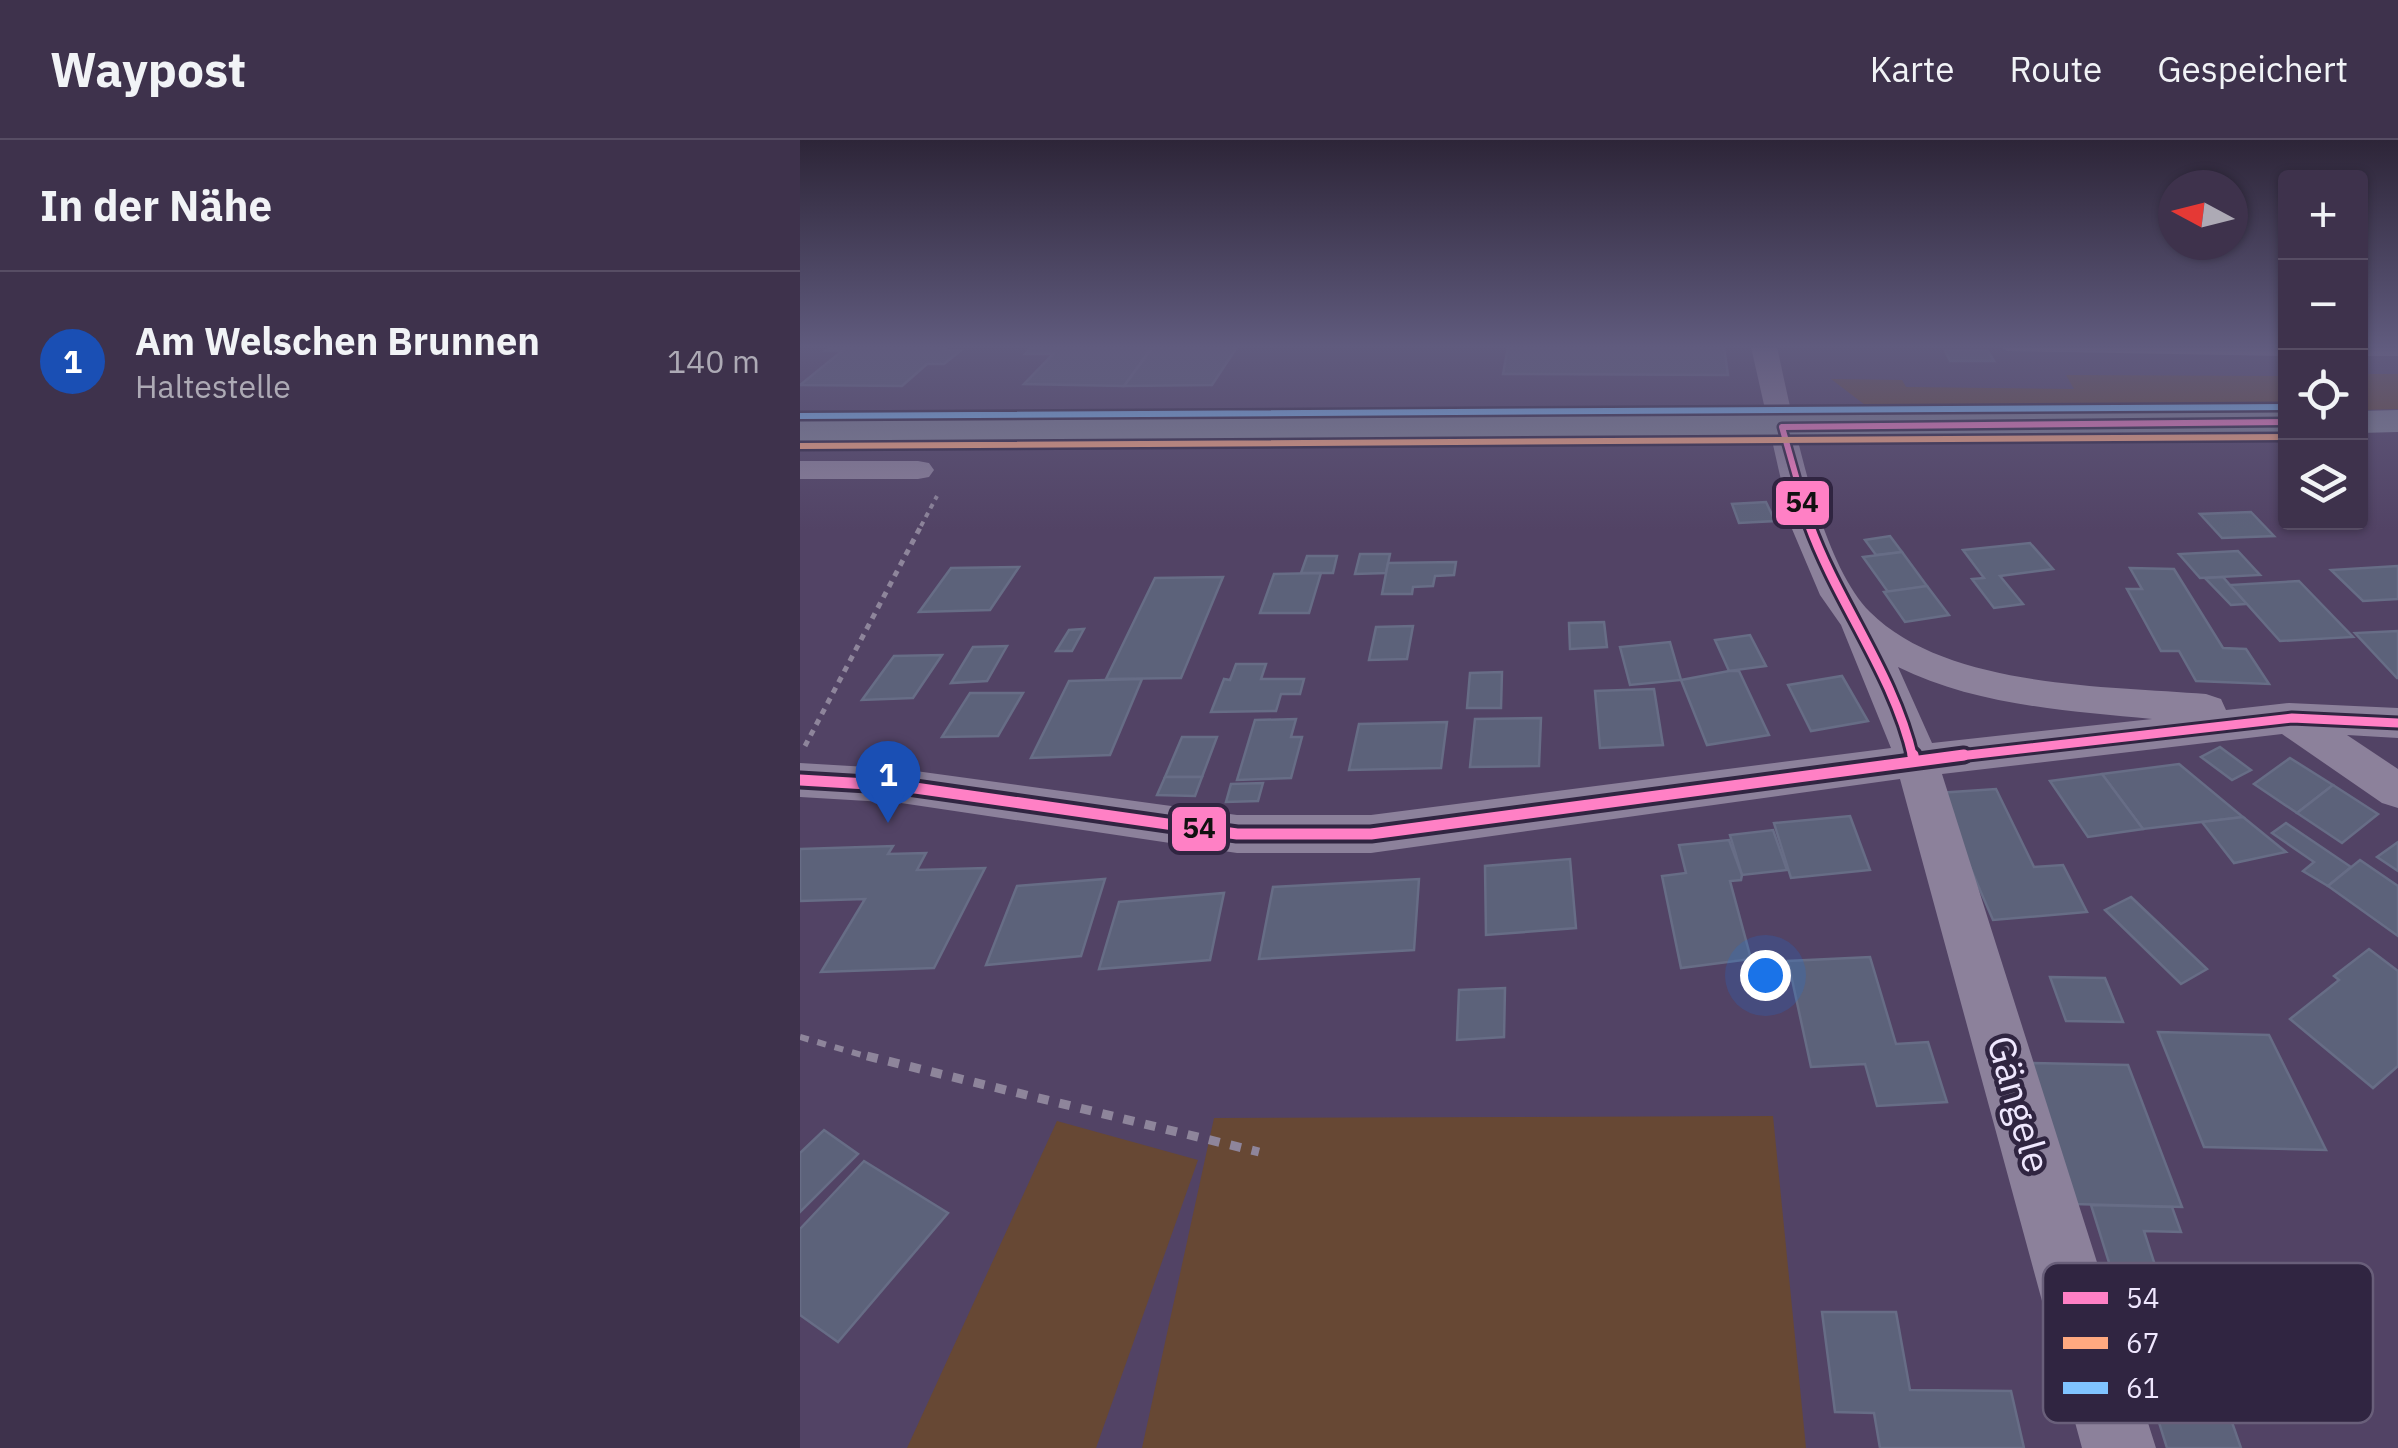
<!DOCTYPE html>
<html lang="de">
<head>
<meta charset="utf-8">
<style>
  :root { --surface:#3e324c; --page:#453a53; --text:#f1f3f6; --muted:#adaab5; --line:#574d64; --accent:#b8aec8 }
  body { margin:0; font-family:"IBM Plex Sans",sans-serif; background:var(--page); color:var(--text) }
  .controls { position:absolute; right:30px; top:30px; display:grid; overflow:hidden; border-radius:10px; box-shadow:0 2px 8px #0004 }
  .controls button { width:90px; height:90px; display:grid; place-items:center; padding:0; border:0; border-bottom:2px solid var(--line); background:var(--surface); color:var(--text); font:50px sans-serif }
  .compass { position:absolute; left:1358px; top:30px; width:90px; height:90px; border-radius:50%; background:var(--surface); box-shadow:0 2px 8px #0004; rotate:277deg }
  .you { position:absolute; left:965px; top:835px; width:35px; height:35px; margin:-25px; border:8px solid #fff; border-radius:50%; background:#1a73e8; box-shadow:0 0 0 15px #1a73e833 }
  .badge { display:grid; place-items:center; width:65px; height:65px; border-radius:50%; background:var(--accent); color:#fff; font-size:32px; font-weight:700 }
  .pin { position:absolute; translate:-50% -82px; filter:drop-shadow(0 2px 5px #0008) }
  .pin::after { content:''; position:absolute; top:52px; width:35px; height:30px; background:inherit; clip-path:polygon(0 0,100% 0,50% 100%) }
  .list { margin:0; padding:0; list-style:none }
  h2 { display:flex; justify-content:space-between; align-items:center; height:130px; margin:0; padding:0 40px; font-size:42px }
  h2 small { font-size:32px; font-weight:400; color:var(--muted) }
  .list li { display:grid; grid-template-columns:65px 1fr auto; gap:30px; align-items:center; box-sizing:border-box; height:180px; padding:0 40px; border-top:2px solid var(--line) }
  .list b { display:block; font-size:38px; white-space:nowrap }
  .list p { margin:0; font-size:32px; white-space:nowrap; color:var(--muted) }
  .list em { font-size:32px; font-style:normal; color:var(--muted) }
  .icon { flex:none; width:55px; height:55px; fill:none; stroke:currentColor; stroke-width:2; stroke-linecap:round; stroke-linejoin:round }
  .map { position:relative; flex:none; width:1598px; height:1308px; overflow:hidden }
  header { display:flex; align-items:center; gap:60px; box-sizing:border-box; height:140px; padding:0 50px; background:var(--surface); border-bottom:2px solid var(--line) }
  header strong { font-size:48px }
  nav { display:flex; gap:55px; margin-inline-start:auto; font-size:35px }
  main { display:flex }
  aside { flex:1; background:var(--surface) }
  .map>svg:first-child { display:block }
  .green { fill:#674834 }
  .building { fill:#5c627a; stroke:#676d86; stroke-width:2.5 }
  .lines { fill:none; stroke-linecap:round; stroke-linejoin:round }
  .path-far3 { stroke:#8e859b; stroke-width:4; stroke-dasharray:5 5; stroke-linecap:butt }
  .path-far2 { stroke:#8e859b; stroke-width:5; stroke-dasharray:6 6; stroke-linecap:butt }
  .path-far1 { stroke:#8e859b; stroke-width:6; stroke-dasharray:9 9; stroke-linecap:butt }
  .path { stroke:#8e859b; stroke-width:9; stroke-dasharray:11 11; stroke-linecap:butt }
  .service { fill:#8c819b; fill-rule:evenodd }
  .minor { fill:#8c819b; fill-rule:evenodd }
  .primary { fill:#828497; fill-rule:evenodd }
  .bus-1-far2-casing { stroke:#302541; stroke-width:11 }
  .bus-1-far1-casing { stroke:#302541; stroke-width:15 }
  .bus-1-casing { stroke:#302541; stroke-width:19 }
  .bus-2-casing { stroke:#302541; stroke-width:11 }
  .bus-3-casing { stroke:#302541; stroke-width:11 }
  .bus-1-far2 { stroke:#ff80c5; stroke-width:6 }
  .bus-1-far1 { stroke:#ff80c5; stroke-width:9 }
  .bus-1 { stroke:#ff80c5; stroke-width:11 }
  .bus-2 { stroke:#ffa980; stroke-width:6 }
  .bus-3 { stroke:#80c4ff; stroke-width:6 }
  .labels { text-anchor:middle; dominant-baseline:central; stroke-width:9; stroke-linejoin:round; paint-order:stroke }
  .near-street-label { font-size:38px; fill:#efe7fe; stroke:#302541 }
  .key { fill:#302541; stroke:#695f7a; stroke-width:2.5 }
  .key-label { font-size:28px; fill:#efe7fe }
  .line-badge { stroke:#302541; stroke-width:4 }
  .pale-badge-label { font-size:28px; text-anchor:middle; font-weight:bold; fill:#111 }
</style>
</head>
<body>
<header>
<strong>Waypost</strong>
<nav><a>Karte</a><a>Route</a><a>Gespeichert</a></nav>
</header>
<main>
<aside>
<h2>In der Nähe<small></small></h2>
<ul class="list">
<li><span class="badge" style="background:#1a4fb4">1</span><div><b>Am Welschen Brunnen</b><p>Haltestelle</p></div><em>140 m</em></li>
</ul>
</aside>
<div class="map">
<svg width="1598" height="1308" viewBox="0 0 1598 1308">
  <rect width="100%" height="100%" fill="#524365"/>
  <g class="green">
    <path d="M1561,234H1598V269L1561,270Z"/>
    <path d="M1266,235L1485,236V271H1073L1031,239L1102,240L1106,247L1274,249Z"/>
    <path d="M973,976L1006,1308H342L414,978Z"/>
    <path d="M257,981L398,1020L296,1308H107Z"/>
  </g>
  <g class="building">
    <path d="M32,207H147L143,211H160L144,224H127L102,246L0,245L42,211H26Z"/>
    <path d="M232,207H352L324,246L224,244L253,214H225Z"/>
    <path d="M353,207H437L412,245L324,246Z"/>
    <path d="M708,207H924L928,235L703,234Z"/>
    <path d="M1145,211H1188L1194,221H1150Z"/>
    <path d="M966,362L975,381L939,383L932,364Z"/>
    <path d="M1451,372L1474,396L1422,398L1400,374Z"/>
    <path d="M1090,396L1102,412L1076,415L1065,400Z"/>
    <path d="M1230,403L1253,429L1200,436L1223,464L1194,468L1172,439L1184,438L1163,410Z"/>
    <path d="M1438,411L1460,435L1400,438L1379,414Z"/>
    <path d="M1102,412L1127,446L1088,452L1063,417Z"/>
    <path d="M560,414H590L586,433L555,434Z"/>
    <path d="M507,416H537L533,433H501Z"/>
    <path d="M656,422L654,435L635,436L633,446L613,447L612,454H582L588,423Z"/>
    <path d="M1598,426V459L1563,461L1531,430Z"/>
    <path d="M219,427L190,470L119,472L151,428Z"/>
    <path d="M1330,428L1374,429L1423,508L1446,509L1469,544L1396,541L1379,511H1361L1327,449H1342Z"/>
    <path d="M521,433L509,473H460L474,434Z"/>
    <path d="M423,437L381,538L306,539L355,438Z"/>
    <path d="M1423,437L1430,445L1447,464L1431,465L1405,438Z"/>
    <path d="M1499,441L1553,497L1480,501L1430,445Z"/>
    <path d="M1127,446L1149,475L1105,482L1084,452Z"/>
    <path d="M804,482L807,507L770,509L769,483Z"/>
    <path d="M613,486L607,519L569,520L576,487Z"/>
    <path d="M284,489L272,511H256L269,490Z"/>
    <path d="M1598,491V538H1597L1555,493Z"/>
    <path d="M950,495L966,526L929,531L915,500Z"/>
    <path d="M870,502L881,540L830,545L820,507Z"/>
    <path d="M207,506L187,541L151,543L173,507Z"/>
    <path d="M142,515L113,558L62,560L94,516Z"/>
    <path d="M436,524H466L461,539H504L500,554H481L476,571L411,572L424,539L430,540Z"/>
    <path d="M929,531H939L969,595L907,605L881,540Z"/>
    <path d="M702,532L701,568H667L670,533Z"/>
    <path d="M1042,536L1068,581L1011,591L988,545Z"/>
    <path d="M342,539L310,615L231,618L269,541Z"/>
    <path d="M854,549L863,605L800,608L795,551Z"/>
    <path d="M170,553H223L198,596L142,597Z"/>
    <path d="M741,578L739,626L670,627L675,579Z"/>
    <path d="M496,579L491,597H502L491,638L437,640L455,580Z"/>
    <path d="M647,582L641,628L549,630L559,584Z"/>
    <path d="M382,597H417L402,637H365Z"/>
    <path d="M1420,607L1451,630L1432,640L1401,617Z"/>
    <path d="M1490,618L1533,645L1497,673L1454,644Z"/>
    <path d="M1379,624L1443,677L1343,689L1302,634Z"/>
    <path d="M1302,634L1343,689L1288,697L1250,641Z"/>
    <path d="M365,637H402L395,656L357,655Z"/>
    <path d="M463,643L458,661L426,662L431,644Z"/>
    <path d="M1533,645L1578,674L1542,703L1497,673Z"/>
    <path d="M1196,649L1234,727L1263,725L1287,772L1193,780L1138,653Z"/>
    <path d="M1050,676L1070,730L991,738L974,683Z"/>
    <path d="M1443,677L1486,712L1434,723L1402,682Z"/>
    <path d="M1486,683L1551,727L1528,746L1503,731L1514,722L1472,693Z"/>
    <path d="M973,690L987,730L942,735L930,695Z"/>
    <path d="M929,700L942,735L941,740L930,741L951,819L881,828L862,736L886,733L879,705Z"/>
    <path d="M1598,702V731L1577,717Z"/>
    <path d="M93,706L88,714L126,713L117,730L185,728L134,828L21,832L65,759L0,761V709Z"/>
    <path d="M770,719L776,788L686,795L685,726Z"/>
    <path d="M1560,720L1598,746V796L1528,746Z"/>
    <path d="M305,739L281,816L186,825L217,746Z"/>
    <path d="M619,739L614,810L459,819L473,747Z"/>
    <path d="M424,753L410,820L299,829L319,762Z"/>
    <path d="M1331,757L1407,829L1381,844L1305,770Z"/>
    <path d="M1569,809L1598,831V926L1573,948L1490,879L1539,840L1534,836Z"/>
    <path d="M1070,817L1096,904L1128,902L1147,962L1077,966L1065,924L1011,927L988,821Z"/>
    <path d="M1250,837L1305,838L1323,882L1266,881Z"/>
    <path d="M705,848L704,897L657,900L659,850Z"/>
    <path d="M1358,892L1469,895L1526,1010L1404,1007Z"/>
    <path d="M1231,923L1328,925L1382,1067L1274,1064Z"/>
    <path d="M24,990L58,1014L0,1072V1013Z"/>
    <path d="M64,1021L148,1073L38,1202L0,1175V1089Z"/>
    <path d="M1291,1065L1372,1067L1381,1092L1344,1091L1361,1144L1384,1145L1441,1308H1367Z"/>
    <path d="M1022,1172H1096L1110,1250L1211,1251L1224,1308H1080L1074,1273L1035,1272Z"/>
  </g>
  <g class="lines">
    <path class="path-far3" d="M121,386L137,356"/>
    <path class="path-far2" d="M5,606L122,384"/>
    <path class="path-far1" d="M0,897L76,919"/>
    <path class="path" d="M67,916L459,1012"/>
    <g class="service">
      <path d="M1201,207L1486,208V216L1207,211Z"/>
      <rect x="1560" y="208" width="38" height="8"/>
    </g>
    <g class="minor">
      <path d="M951,207H977C993,278 1019,421 1070,472C1146,548 1306,546 1406,554L1421,559L1426,570L1489,563L1598,568V598L1547,595L1598,629V668L1582,663L1482,594L1142,634L1356,1308H1282L1100,639L571,713H437L101,663L0,657V623L101,629L437,675H571L1091,608L1041,485L1020,455L992,389ZM1098,527C1174,565 1268,571 1352,579L1132,603Z"/>
      <path d="M0,321H118L129,323L134,330L129,337L118,339H0Z"/>
    </g>
    <g class="primary">
      <path d="M1598,270V292L1560,293V271Z"/>
      <path d="M1486,271V293L0,302V280Z"/>
    </g>
    <defs>
      <path id="bus-1-far2" d="M1010,386L982,287L1486,282"/>
      <g id="bus-1-far1">
        <path d="M1009,384C1038,464 1094,534 1113,618"/>
        <path d="M1142,618L1492,578L1598,583"/>
      </g>
      <g id="bus-1">
        <path d="M1113,615L1114,621"/>
        <path d="M0,640L101,646L437,694H571L1164,615"/>
      </g>
      <path id="bus-2" d="M0,306L1486,297"/>
      <path id="bus-3" d="M0,276L1486,267"/>
    </defs>
    <use href="#bus-1-far2" class="bus-1-far2-casing"/>
    <use href="#bus-1-far1" class="bus-1-far1-casing"/>
    <use href="#bus-1" class="bus-1-casing"/>
    <use href="#bus-2" class="bus-2-casing"/>
    <use href="#bus-3" class="bus-3-casing"/>
    <use href="#bus-1-far2" class="bus-1-far2"/>
    <use href="#bus-1-far1" class="bus-1-far1"/>
    <use href="#bus-1" class="bus-1"/>
    <use href="#bus-2" class="bus-2"/>
    <use href="#bus-3" class="bus-3"/>
  </g>
  <linearGradient id="sky" x2="0" y2="1"><stop stop-color="#2d2538"/><stop offset="0.53" stop-color="#605b7e"/><stop offset="1" stop-color="#605b7e" stop-opacity="0"/></linearGradient>
  <rect width="1598" height="390" fill="url(#sky)"/>
  <g class="labels">
    <g class="near-street-label">
      <text transform="translate(1220 964) rotate(74)">Gängele</text>
    </g>
  </g>
  <rect x="1243" y="1123" width="330" height="160" rx="15" class="key"/>
  <rect x="1263" y="1152" width="45" height="12" fill="#ff80c5"/>
  <rect x="1263" y="1197" width="45" height="12" fill="#ffa980"/>
  <rect x="1263" y="1242" width="45" height="12" fill="#80c4ff"/>
  <g class="key-label">
    <text x="1326" y="1168">54</text>
    <text x="1326" y="1213">67</text>
    <text x="1326" y="1258">61</text>
  </g>
  <g class="line-badge">
    <rect x="974" y="339" width="57" height="48" rx="10" fill="#ff80c5"/>
    <rect x="370" y="665" width="58" height="48" rx="10" fill="#ff80c5"/>
  </g>
  <g class="pale-badge-label">
    <text x="1002" y="372">54</text>
    <text x="399" y="698">54</text>
  </g>
</svg>
<div class="controls">
<button>+</button>
<button>−</button>
<button><svg class="icon" aria-label="locate" viewBox="0 0 24 24"><circle cx="12" cy="12" r="6"/><path d="M12 2v4M12 18v4M2 12h4M18 12h4"/></svg></button>
<button><svg class="icon" aria-label="layers" viewBox="0 0 24 24"><path d="M12 4l9 5-9 5-9-5zM3 14l9 5 9-5"/></svg></button>
</div>
<svg class="compass" viewBox="-18 -18 36 36"><path d="M0-13l5 13h-10z" fill="#e53935"/><path d="M0 13l5-13h-10z" fill="#adaab5"/></svg>
<div class="you"></div>
<div class="pin badge" style="left:88px;top:683px;background:#1a4fb4">1</div>
</div>
</main>
</body>
</html>
